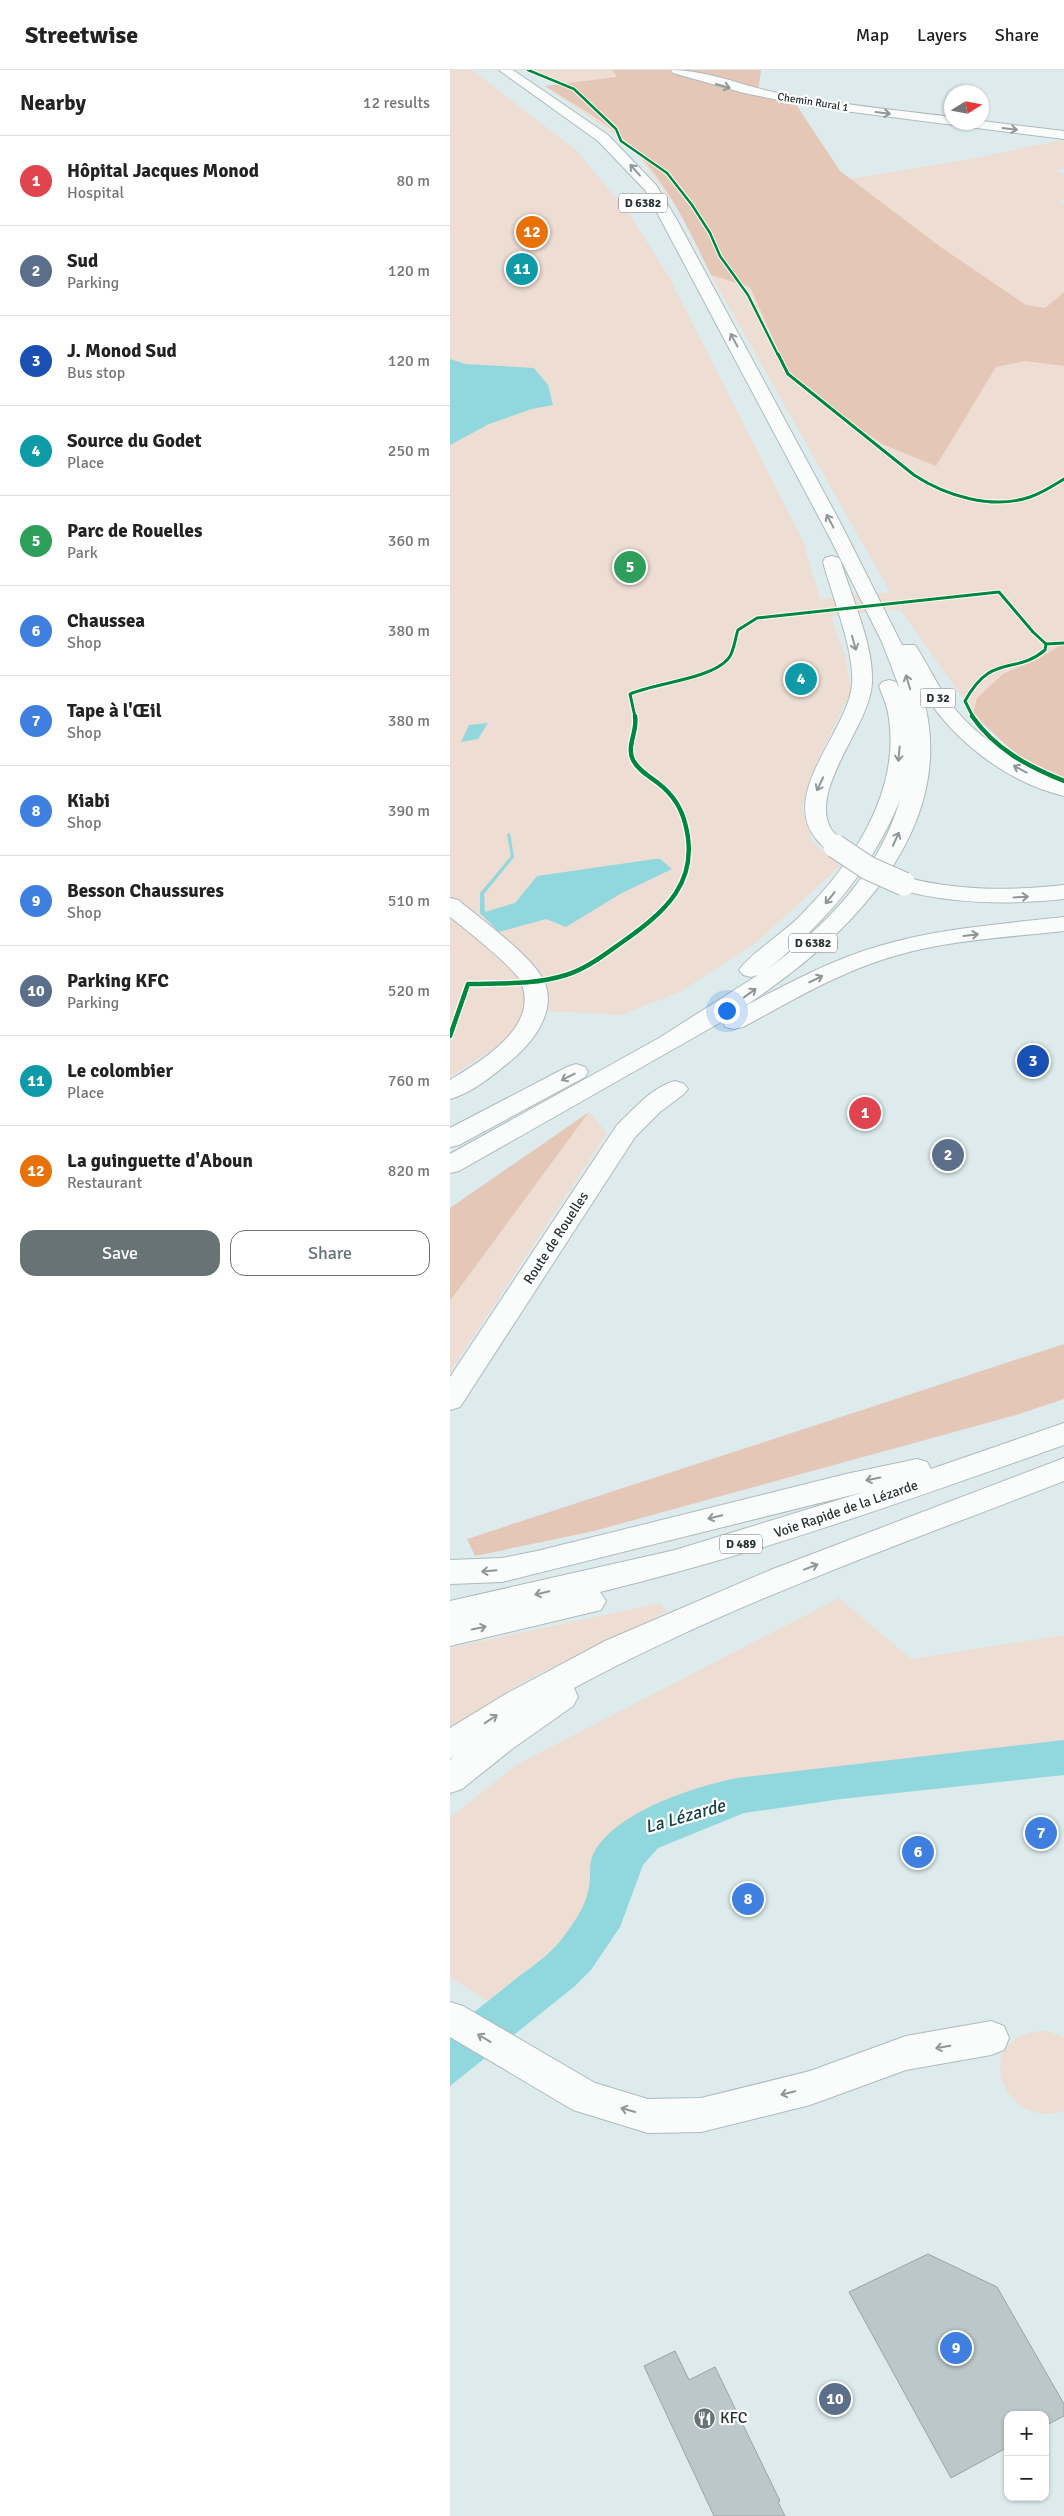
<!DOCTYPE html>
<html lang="en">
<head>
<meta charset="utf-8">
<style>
  :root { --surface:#fff; --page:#f2f2f2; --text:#222; --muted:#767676; --line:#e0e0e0; --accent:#677374 }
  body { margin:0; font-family:Signika,sans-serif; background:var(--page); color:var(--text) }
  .controls { position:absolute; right:15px; bottom:15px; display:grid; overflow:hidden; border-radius:10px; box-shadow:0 1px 4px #0004 }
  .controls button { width:45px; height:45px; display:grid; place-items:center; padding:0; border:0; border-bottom:1px solid var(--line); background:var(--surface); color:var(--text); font:25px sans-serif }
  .compass { position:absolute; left:494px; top:15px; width:45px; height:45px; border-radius:50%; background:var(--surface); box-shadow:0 1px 4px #0004; rotate:79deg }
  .you { position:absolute; left:276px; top:940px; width:18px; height:18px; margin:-12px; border:4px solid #fff; border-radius:50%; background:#1a73e8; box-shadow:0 0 0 8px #1a73e833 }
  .badge { display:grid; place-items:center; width:32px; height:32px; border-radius:50%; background:var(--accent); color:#fff; font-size:16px; font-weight:700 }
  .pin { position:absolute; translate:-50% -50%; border:2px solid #fff; box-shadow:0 1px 5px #0006 }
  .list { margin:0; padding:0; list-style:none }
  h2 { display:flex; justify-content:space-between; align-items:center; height:65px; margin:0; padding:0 20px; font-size:21px }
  h2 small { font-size:16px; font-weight:400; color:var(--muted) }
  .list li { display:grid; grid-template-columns:32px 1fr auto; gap:15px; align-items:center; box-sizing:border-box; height:90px; padding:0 20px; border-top:1px solid var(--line) }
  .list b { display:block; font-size:19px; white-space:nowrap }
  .list p { margin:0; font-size:16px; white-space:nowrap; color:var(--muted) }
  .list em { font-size:16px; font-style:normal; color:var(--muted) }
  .actions { display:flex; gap:10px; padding:15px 20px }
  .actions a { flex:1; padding:11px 0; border:1px solid var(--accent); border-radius:15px; text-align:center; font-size:18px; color:var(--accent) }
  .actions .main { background:var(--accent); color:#fff }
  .map { position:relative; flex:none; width:614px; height:2446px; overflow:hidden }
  header { display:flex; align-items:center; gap:30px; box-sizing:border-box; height:70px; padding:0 25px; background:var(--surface); border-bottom:1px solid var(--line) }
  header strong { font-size:24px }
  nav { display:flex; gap:28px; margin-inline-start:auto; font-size:18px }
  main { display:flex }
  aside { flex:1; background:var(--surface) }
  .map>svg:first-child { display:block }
  .green { fill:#eeddd3 }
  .forest { fill:#e5c7b7 }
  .water { fill:#91d7de }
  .building { fill:#bbc7c9; stroke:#98a3a4 }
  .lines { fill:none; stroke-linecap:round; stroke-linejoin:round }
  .minor-casing { stroke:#aebabb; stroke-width:2 }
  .highway-casing { stroke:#aebabb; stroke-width:2 }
  .minor { fill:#fafcfc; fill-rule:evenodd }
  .highway { fill:#fafcfc; fill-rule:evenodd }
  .highway-bridge-casing { stroke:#aebabb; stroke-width:25; stroke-linecap:butt }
  .highway-bridge { stroke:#fafcfc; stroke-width:23 }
  .cycleway-far2-casing { stroke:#fff; stroke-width:4.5 }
  .cycleway-far1-casing { stroke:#fff; stroke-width:5 }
  .cycleway-casing { stroke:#fff; stroke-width:7 }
  .cycleway-far2 { stroke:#00873e; stroke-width:2.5 }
  .cycleway-far1 { stroke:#00873e; stroke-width:3 }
  .cycleway { stroke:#00873e; stroke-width:4.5 }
  .oneway { stroke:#909798 }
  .labels { text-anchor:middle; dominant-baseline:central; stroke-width:4.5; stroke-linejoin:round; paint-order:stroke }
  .far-street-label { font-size:11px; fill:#273233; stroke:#fff }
  .shield { fill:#fff; stroke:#687070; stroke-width:1 }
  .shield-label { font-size:12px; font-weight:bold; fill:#273233 }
  .street-label { font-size:14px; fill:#273233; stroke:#fff }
  .near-poi-label { font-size:16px; fill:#273233; stroke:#fff; text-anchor:start }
  .near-water-label { font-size:18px; font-style:italic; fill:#164246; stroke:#fff }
</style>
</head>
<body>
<header>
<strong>Streetwise</strong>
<nav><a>Map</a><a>Layers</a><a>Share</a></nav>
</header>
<main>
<aside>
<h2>Nearby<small>12 results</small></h2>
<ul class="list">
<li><span class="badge" style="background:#e0444e">1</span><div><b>Hôpital Jacques Monod</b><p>Hospital</p></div><em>80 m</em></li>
<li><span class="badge" style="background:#5c6f8a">2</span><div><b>Sud</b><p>Parking</p></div><em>120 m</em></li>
<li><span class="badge" style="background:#1a4fb4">3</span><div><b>J. Monod Sud</b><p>Bus stop</p></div><em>120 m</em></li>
<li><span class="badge" style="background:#0f9aa8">4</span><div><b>Source du Godet</b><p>Place</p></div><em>250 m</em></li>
<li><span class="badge" style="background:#2e9e5b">5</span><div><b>Parc de Rouelles</b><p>Park</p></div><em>360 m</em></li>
<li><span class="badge" style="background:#3f7fe0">6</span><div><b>Chaussea</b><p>Shop</p></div><em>380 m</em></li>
<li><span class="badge" style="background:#3f7fe0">7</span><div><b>Tape à l'Œil</b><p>Shop</p></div><em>380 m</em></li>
<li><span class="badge" style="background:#3f7fe0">8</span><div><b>Kiabi</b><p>Shop</p></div><em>390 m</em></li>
<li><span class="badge" style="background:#3f7fe0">9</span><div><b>Besson Chaussures</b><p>Shop</p></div><em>510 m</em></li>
<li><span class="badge" style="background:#5c6f8a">10</span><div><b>Parking KFC</b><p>Parking</p></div><em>520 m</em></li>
<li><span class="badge" style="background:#0f9aa8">11</span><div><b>Le colombier</b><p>Place</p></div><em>760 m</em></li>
<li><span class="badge" style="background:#e8710a">12</span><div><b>La guinguette d'Aboun</b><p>Restaurant</p></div><em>820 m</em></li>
</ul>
<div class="actions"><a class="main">Save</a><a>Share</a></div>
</aside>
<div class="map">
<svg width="614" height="2446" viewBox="0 0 614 2446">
  <rect width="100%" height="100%" fill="#ddebed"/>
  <g class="green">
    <path d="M0,0H22L127,81L180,145L219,207L353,471L370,529L440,522L261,205L229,140L180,75L95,16L114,12L74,0H227L343,30L390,101L400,109L514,90L614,70V98L606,100L614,104V130L609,132L614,135V222L597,237L614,230V710L556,676L523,643L450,539L381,546L396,589L401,621L361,705L352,739L363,772L390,796L307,872L230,922L171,945L77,940L61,967L0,1007Z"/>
    <path d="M139,1042L157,1063L0,1302V1231Z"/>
    <path d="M389,1528L461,1589L614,1565V1682L304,1721L195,1769L109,1872L94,1887L37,1931L0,1907V1748L66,1695Z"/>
    <path d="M210,1533L217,1542L78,1609L0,1658V1578Z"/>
    <path d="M597,1961L614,1967V2041C551,2062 517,1962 597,1961Z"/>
  </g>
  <g class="forest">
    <path d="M162,0H311L308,22L343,30L390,101L492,178L576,235L595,238L614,222V296L575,291L546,297L486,396L432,374L341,309L300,217L261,205C239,159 216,111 180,75C156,51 123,34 95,16L167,7Z"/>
    <path d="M614,573V710C577,698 550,670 523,643L527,628L553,604L590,588Z"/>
    <path d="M139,1042L0,1231V1138Z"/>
    <path d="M614,1274V1329L566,1345L144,1461L25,1486L17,1469Z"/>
  </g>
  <g class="water">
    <path d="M0,289L15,294L84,298L98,315L103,335L82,339L39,354L0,375Z"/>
    <path d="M38,653L28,669L11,672L19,655Z"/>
    <path d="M60,763L64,787L34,824L35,842L65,833L87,806L205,789H210L222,799L170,824L116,857L96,849L45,863L42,861L46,859L30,843V823L61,786L57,764Z"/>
    <path d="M614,1670V1705L391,1729L294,1743L208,1778L193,1795L170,1857L141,1900L125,1916L0,2016V1961C23,1943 46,1925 68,1907C83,1896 99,1885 111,1870C123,1854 136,1837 139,1817C141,1808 139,1795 142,1787C160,1743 246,1716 287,1708Z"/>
  </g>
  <g class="building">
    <path d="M478,2184L547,2217L614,2334V2346L595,2356V2345H558V2377L501,2408L399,2222Z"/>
    <path d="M225,2281L239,2310L265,2297L330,2431L328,2432L335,2446H264L194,2296Z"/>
  </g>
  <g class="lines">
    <defs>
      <g id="minor">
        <path d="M221,0C257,0 293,16 328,23C385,34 444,40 502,47V52H532V51L614,61V69L363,37L294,23L223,3Z"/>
        <path d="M0,828L8,830C31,849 82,886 94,911C107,939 85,970 64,988C46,1003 23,1023 0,1029V1010C31,991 90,957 71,912C66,899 14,858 0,847Z"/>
        <path d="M225,1011L234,1014L238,1019L234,1024L210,1042L185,1067L10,1337L0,1340V1307L167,1055C184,1039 202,1017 225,1011Z"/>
      </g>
      <g id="highway">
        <path d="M49,0H63L158,65L206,115L227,150L391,454L452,575H465C478,594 487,616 501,634C529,671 572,695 614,712V726C555,712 500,668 470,617C516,755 398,869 293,937C337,914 381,890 429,876C489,858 552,854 614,847V861C559,867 502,870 448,885C393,900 343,930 293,957L284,959L275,957L273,951L9,1101L0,1103V1084L209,968L308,905L301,907L293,905L289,900C300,884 333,863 349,847C400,796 450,725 439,649C438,637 433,627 429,616L432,612L439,610L446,612L450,619L432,572L381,470L195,120L148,71ZM450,730C429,802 376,856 318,899C375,853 422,799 450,730Z"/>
        <path d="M382,486L389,488L391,492C402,528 424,576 422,613C420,656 358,719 381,759C385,765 392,770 396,776L393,781C380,784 375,779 367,770C328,724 397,663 402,615C405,581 382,526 373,492L375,488Z"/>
        <path d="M454,807C508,821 559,821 614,815V829C556,835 503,834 446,819L443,814L446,809Z"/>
        <path d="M126,994L135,997L138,1002L135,1007L9,1075L0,1077V1058L117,997Z"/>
        <path d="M614,1353V1375C461,1429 309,1484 150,1522L156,1531L151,1540L0,1576V1531L225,1480L414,1422L52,1512L0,1514V1490L52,1488L87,1481L396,1404L467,1389L477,1392L481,1399Z"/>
        <path d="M614,1388V1411C449,1475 280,1534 124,1618L128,1627L123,1636L62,1679L12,1719L0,1723V1690L3,1687L0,1689V1658L54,1625L155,1571L323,1499Z"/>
        <path d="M0,1932L13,1936L145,2013L198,2029L251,2028L360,2001L456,1966L541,1951L554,1956L559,1968L554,1980L541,1985L456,2000L360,2035L251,2062L198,2063L123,2040L0,1967Z"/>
      </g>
    </defs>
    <use href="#minor" class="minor-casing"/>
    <use href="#highway" class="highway-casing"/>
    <use href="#minor" class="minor"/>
    <use href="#highway" class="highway"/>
    <defs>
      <path id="highway-bridge" d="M385,776L418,798L454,814"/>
    </defs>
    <use href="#highway-bridge" class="highway-bridge-casing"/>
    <use href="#highway-bridge" class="highway-bridge"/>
    <defs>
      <path id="cycleway-far2" d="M78,0L124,19L166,59L171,71L217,103L242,135L260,163L270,186L298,225L328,285"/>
      <g id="cycleway-far1">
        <path d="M328,284L338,304L464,405C496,426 542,440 580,427C592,423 603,416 614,409"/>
        <path d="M185,647L180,624C205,613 261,609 278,589C284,583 285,568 288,560L307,548L549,522L583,562L596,574L614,573"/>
        <path d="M523,647L515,631C542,582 564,606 595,580L596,574"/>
      </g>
      <g id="cycleway">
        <path d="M522,646C545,679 577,696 614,711"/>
        <path d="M0,966L18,914C51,913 84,915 116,905C136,899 154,885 171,873C215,842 251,812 235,753C231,737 221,723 208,713C199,706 188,700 183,690C176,676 188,661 185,646"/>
      </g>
    </defs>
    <use href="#cycleway-far2" class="cycleway-far2-casing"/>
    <use href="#cycleway-far1" class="cycleway-far1-casing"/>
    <use href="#cycleway" class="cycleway-casing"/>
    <use href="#cycleway-far2" class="cycleway-far2"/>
    <use href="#cycleway-far1" class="cycleway-far1"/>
    <use href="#cycleway" class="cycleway"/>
  </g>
  <defs><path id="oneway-shaft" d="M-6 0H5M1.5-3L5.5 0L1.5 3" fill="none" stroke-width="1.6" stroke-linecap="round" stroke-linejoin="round" transform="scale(1.25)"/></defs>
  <g class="oneway">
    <use href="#oneway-shaft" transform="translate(273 16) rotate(16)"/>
    <use href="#oneway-shaft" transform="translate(433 43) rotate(7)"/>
    <use href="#oneway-shaft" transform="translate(560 59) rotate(7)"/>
    <use href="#oneway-shaft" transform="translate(185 100) rotate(-132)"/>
    <use href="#oneway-shaft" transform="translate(284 270) rotate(-118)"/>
    <use href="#oneway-shaft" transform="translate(380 451) rotate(-118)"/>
    <use href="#oneway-shaft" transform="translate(404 573) rotate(74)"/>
    <use href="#oneway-shaft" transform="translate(458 612) rotate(-107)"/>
    <use href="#oneway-shaft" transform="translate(449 684) rotate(95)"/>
    <use href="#oneway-shaft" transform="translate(570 699) rotate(-152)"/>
    <use href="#oneway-shaft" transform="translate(370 714) rotate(115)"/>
    <use href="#oneway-shaft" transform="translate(446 769) rotate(-65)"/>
    <use href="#oneway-shaft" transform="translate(571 827) rotate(-3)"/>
    <use href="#oneway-shaft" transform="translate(380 828) rotate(129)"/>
    <use href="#oneway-shaft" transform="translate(521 865) rotate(-7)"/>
    <use href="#oneway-shaft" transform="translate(366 909) rotate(-26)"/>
    <use href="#oneway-shaft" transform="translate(300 923) rotate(-36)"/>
    <use href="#oneway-shaft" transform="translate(118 1007) rotate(153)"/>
    <use href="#oneway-shaft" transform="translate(423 1409) rotate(168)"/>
    <use href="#oneway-shaft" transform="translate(265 1447) rotate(166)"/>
    <use href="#oneway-shaft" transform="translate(361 1497) rotate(-21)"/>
    <use href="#oneway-shaft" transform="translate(39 1501) rotate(175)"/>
    <use href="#oneway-shaft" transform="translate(92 1523) rotate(167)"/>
    <use href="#oneway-shaft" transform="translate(29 1558) rotate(-12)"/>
    <use href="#oneway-shaft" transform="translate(41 1649) rotate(-33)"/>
    <use href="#oneway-shaft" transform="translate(34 1968) rotate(-149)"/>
    <use href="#oneway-shaft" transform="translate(493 1977) rotate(170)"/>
    <use href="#oneway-shaft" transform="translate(338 2023) rotate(166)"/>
    <use href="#oneway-shaft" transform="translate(178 2040) rotate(-164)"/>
  </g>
  <defs>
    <symbol id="restaurant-disc" viewBox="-11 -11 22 22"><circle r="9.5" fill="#677374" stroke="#fff"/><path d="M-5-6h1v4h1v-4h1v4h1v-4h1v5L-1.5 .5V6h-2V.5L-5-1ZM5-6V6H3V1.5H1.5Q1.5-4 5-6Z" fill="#fff"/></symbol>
  </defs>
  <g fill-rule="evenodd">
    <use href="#restaurant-disc" x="242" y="2336" width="25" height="25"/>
  </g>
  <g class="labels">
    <g class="far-street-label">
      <text transform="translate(363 32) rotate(9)">Chemin Rural 1</text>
    </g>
    <g class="shield">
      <rect x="169" y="123.5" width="48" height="19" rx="4"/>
      <rect x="470.5" y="618.5" width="35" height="19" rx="4"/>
      <rect x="339" y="863.5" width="48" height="19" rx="4"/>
      <rect x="270" y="1464.5" width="42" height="19" rx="4"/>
    </g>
    <g class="shield-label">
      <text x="193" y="133">D 6382</text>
      <text x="488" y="628">D 32</text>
      <text x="363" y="873">D 6382</text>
      <text x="291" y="1474">D 489</text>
    </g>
    <g class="street-label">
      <text transform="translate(106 1168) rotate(-57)">Route de Rouelles</text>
      <text transform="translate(396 1439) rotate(-19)">Voie Rapide de la Lézarde</text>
    </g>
    <g class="near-poi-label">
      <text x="270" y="2348">KFC</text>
    </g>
    <g class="near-water-label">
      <text transform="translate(235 1746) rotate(-16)">La Lézarde</text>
    </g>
  </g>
</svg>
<div class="controls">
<button>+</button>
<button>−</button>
</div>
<svg class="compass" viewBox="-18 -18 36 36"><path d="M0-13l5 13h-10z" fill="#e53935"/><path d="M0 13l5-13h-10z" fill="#767676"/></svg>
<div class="you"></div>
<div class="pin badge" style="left:415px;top:1043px;background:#e0444e">1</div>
<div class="pin badge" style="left:498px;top:1085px;background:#5c6f8a">2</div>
<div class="pin badge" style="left:583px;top:991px;background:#1a4fb4">3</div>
<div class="pin badge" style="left:351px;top:609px;background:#0f9aa8">4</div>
<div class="pin badge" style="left:180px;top:497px;background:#2e9e5b">5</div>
<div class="pin badge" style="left:468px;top:1782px;background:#3f7fe0">6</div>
<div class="pin badge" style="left:591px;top:1763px;background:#3f7fe0">7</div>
<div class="pin badge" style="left:298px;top:1829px;background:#3f7fe0">8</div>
<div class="pin badge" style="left:506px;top:2278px;background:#3f7fe0">9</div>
<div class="pin badge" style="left:385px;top:2329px;background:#5c6f8a">10</div>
<div class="pin badge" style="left:72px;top:199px;background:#0f9aa8">11</div>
<div class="pin badge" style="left:82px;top:162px;background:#e8710a">12</div>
</div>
</main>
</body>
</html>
